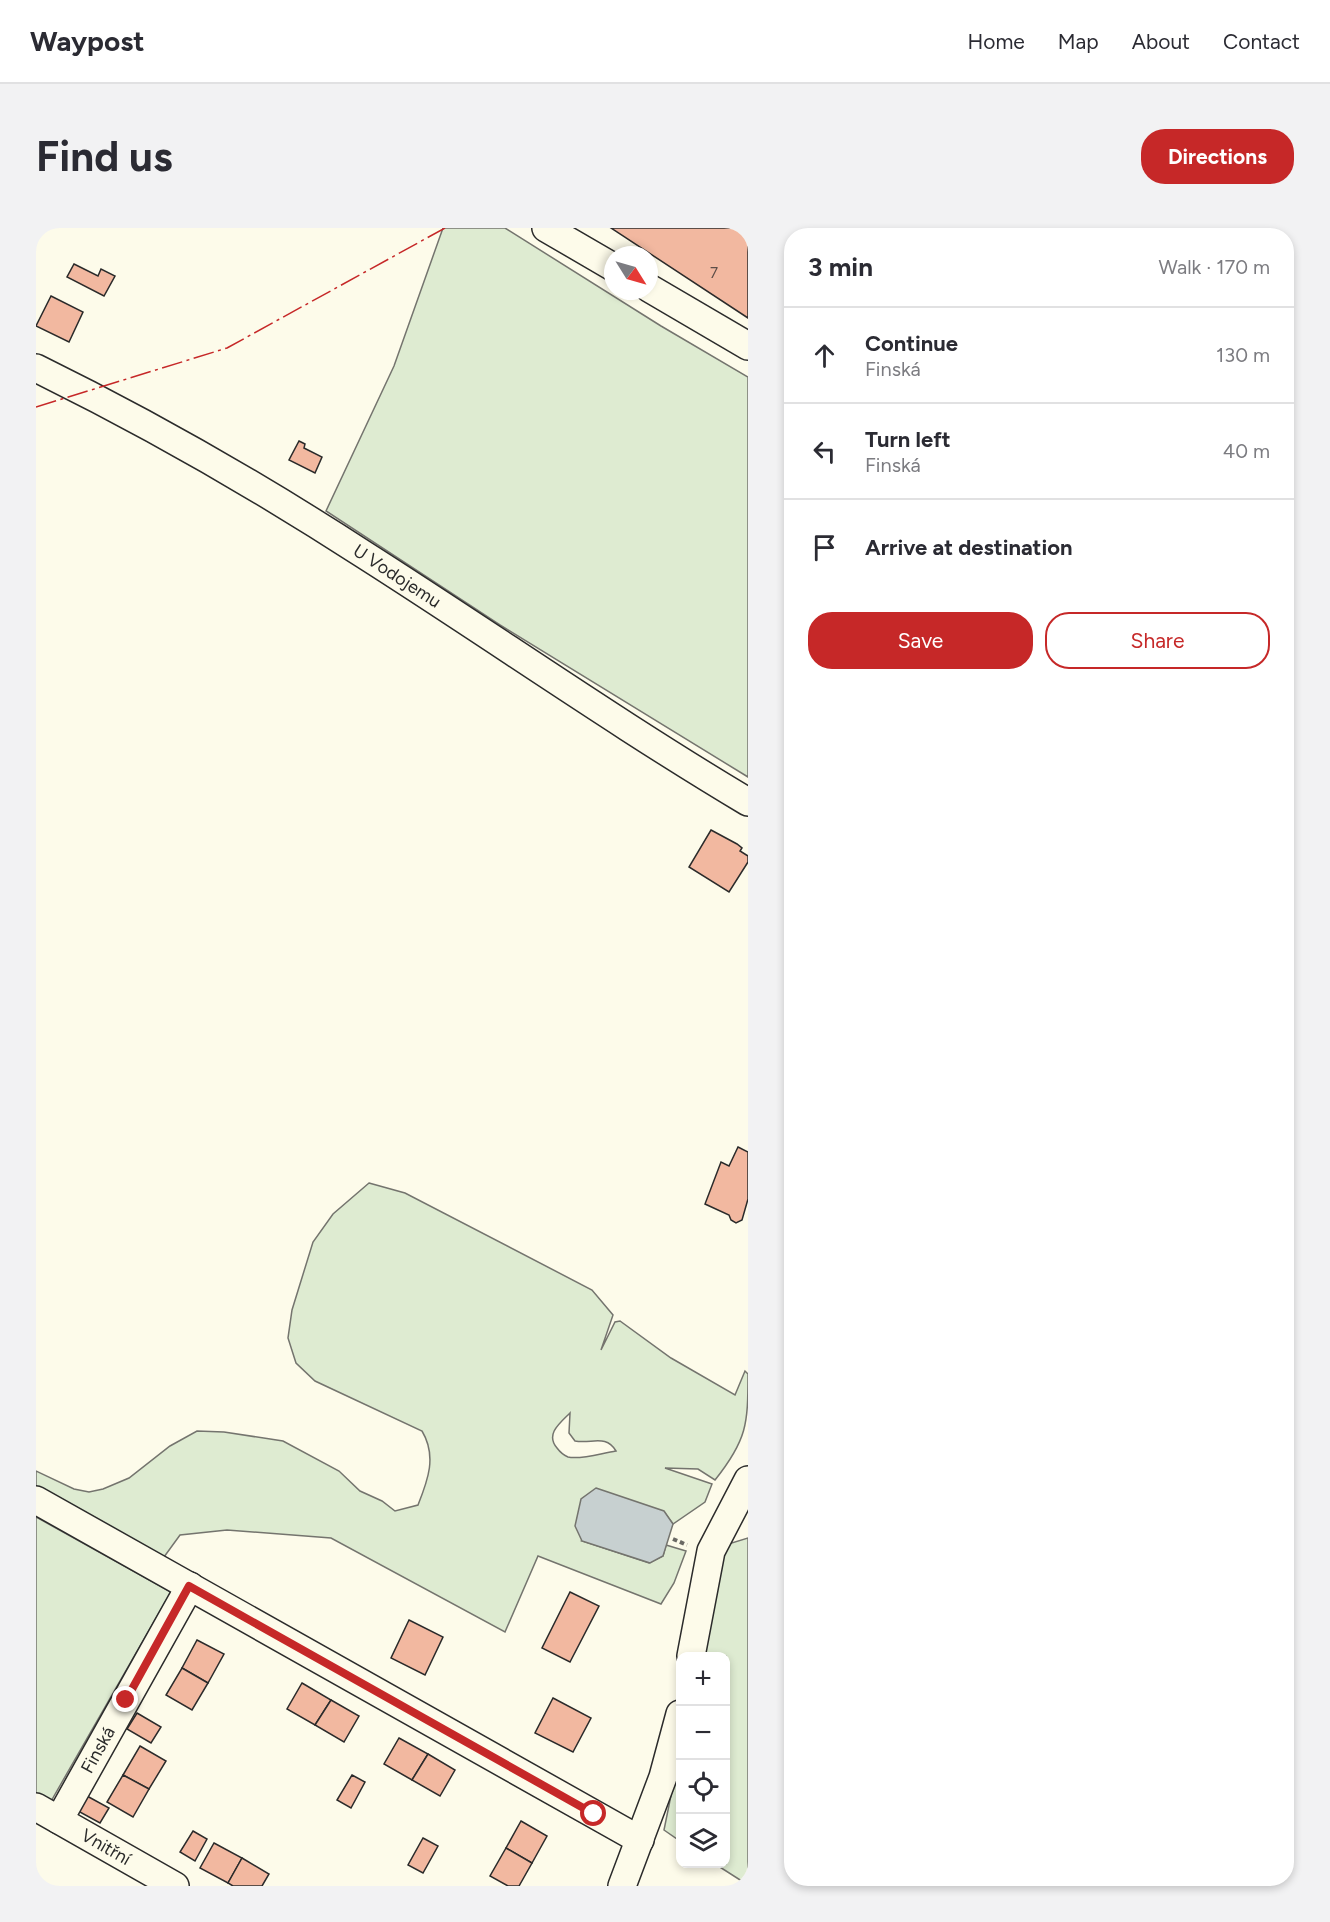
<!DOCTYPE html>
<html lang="en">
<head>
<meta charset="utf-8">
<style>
  :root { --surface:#fff; --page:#f2f2f3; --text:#2b2b33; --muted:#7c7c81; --line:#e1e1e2; --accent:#c62828 }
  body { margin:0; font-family:Figtree,sans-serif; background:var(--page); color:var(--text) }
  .controls { position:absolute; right:18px; bottom:18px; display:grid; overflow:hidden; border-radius:12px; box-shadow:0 3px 9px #0003 }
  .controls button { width:54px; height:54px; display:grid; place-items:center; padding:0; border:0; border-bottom:2px solid var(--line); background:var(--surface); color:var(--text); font:30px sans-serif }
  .compass { position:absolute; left:568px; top:18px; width:54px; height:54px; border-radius:50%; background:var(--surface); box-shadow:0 3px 9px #0003; rotate:127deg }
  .stop { position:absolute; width:18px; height:18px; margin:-14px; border:4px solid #c62828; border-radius:50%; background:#fff }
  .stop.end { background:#c62828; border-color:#fff; box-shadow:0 2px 6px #0008 }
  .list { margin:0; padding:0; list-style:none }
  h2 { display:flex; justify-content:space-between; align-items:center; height:78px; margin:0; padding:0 24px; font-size:26px }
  h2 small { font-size:20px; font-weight:400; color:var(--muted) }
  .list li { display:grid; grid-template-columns:39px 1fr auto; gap:18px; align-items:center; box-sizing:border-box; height:96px; padding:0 24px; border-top:2px solid var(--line) }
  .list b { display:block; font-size:22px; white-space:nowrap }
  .list p { margin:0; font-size:20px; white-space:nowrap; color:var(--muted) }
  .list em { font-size:20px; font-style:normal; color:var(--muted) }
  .actions { display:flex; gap:12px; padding:18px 24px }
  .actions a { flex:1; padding:14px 0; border:2px solid var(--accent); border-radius:24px; text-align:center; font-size:21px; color:var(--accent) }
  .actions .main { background:var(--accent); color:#fff }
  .icon { flex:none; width:33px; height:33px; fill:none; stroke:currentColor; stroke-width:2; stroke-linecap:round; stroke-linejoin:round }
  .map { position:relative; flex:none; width:712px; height:1658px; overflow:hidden; border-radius:24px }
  header { display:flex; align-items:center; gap:36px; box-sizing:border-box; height:84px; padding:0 30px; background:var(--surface); border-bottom:2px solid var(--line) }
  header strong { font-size:28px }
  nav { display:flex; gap:33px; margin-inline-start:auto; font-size:21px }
  .intro { display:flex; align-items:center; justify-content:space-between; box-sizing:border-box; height:144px; padding:0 36px }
  h1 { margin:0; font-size:42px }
  .button { padding:15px 27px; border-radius:24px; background:var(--accent); color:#fff; font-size:21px; font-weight:700 }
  main { display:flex; gap:36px; padding:0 36px }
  aside { flex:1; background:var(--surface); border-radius:24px; box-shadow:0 3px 9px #0003 }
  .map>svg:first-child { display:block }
  .green { fill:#deebd1; stroke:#74746e; stroke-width:1.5; fill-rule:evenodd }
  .water { fill:#c7d0d0; stroke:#74746e; stroke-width:1.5 }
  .building { fill:#f2b8a0; stroke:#2b2b2b; stroke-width:1.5 }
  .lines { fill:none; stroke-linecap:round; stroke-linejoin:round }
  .minor-casing { stroke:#2b2b2b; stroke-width:30 }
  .path { stroke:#6a6964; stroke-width:4; stroke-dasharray:4.5 3; stroke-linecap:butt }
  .minor { stroke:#fdfbea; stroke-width:27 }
  .power { stroke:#c62828; stroke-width:1.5; stroke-dasharray:21 4.5 3 4.5; stroke-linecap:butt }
  .route { stroke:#c62828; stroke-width:8 }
  .labels { text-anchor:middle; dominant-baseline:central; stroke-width:4.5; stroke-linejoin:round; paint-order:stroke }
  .number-label { font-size:15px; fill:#5d4e48 }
  .street-label { font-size:18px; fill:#2b2b2b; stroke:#fdfbea }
</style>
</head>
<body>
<header>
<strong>Waypost</strong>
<nav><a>Home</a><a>Map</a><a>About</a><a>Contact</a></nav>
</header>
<div class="intro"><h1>Find us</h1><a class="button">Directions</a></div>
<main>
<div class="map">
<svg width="712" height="1658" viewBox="0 0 712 1658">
  <rect width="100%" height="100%" fill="#fdfbea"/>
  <g class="green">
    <path d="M407,0H469L625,98L712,149V549L464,397L290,283L358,138Z"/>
    <path d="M333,955L369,965L556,1062L577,1087L565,1122L579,1094L584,1093L635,1130L699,1167L709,1143L712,1146C712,1196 711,1212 679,1252L662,1241L629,1240L676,1256L669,1274L637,1296L627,1283L546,1313L613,1335L627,1328L630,1317L650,1323L638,1355L625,1376L502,1328L469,1404L295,1310L191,1302L144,1307L128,1329L0,1260V1243L38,1261L53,1264L67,1261L93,1250L134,1218L161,1203L188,1204L247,1213L303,1243L324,1263L346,1273L359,1283L382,1277C392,1252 401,1228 386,1203L279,1153L260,1135L252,1110L256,1082L277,1014L297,986ZM534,1185L533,1205L539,1213C556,1216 570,1206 580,1223C566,1225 545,1232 532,1229C527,1227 524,1224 521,1220C509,1206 524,1195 534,1185Z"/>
    <path d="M0,1289L135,1364L14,1575L0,1567Z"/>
    <path d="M712,1310V1657L679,1636H690V1428H665L689,1317Z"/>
    <path d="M644,1523V1613L628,1602Z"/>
  </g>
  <path class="water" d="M560,1260L628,1283L637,1296L627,1328L614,1335L546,1313L539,1298L545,1271Z"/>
  <g class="building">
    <path d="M575,0H712V90Z"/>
    <path d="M38,36L62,48L65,41L79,48L68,68L31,49Z"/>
    <path d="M15,68L47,84L33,114L0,98Z"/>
    <path d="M263,213L269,216L268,220L286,229L279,245L253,232Z"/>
    <path d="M675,602L701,616L706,620L704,623L712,628V634L693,664L653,639Z"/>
    <path d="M702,919L712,924V971L706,992L700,995L695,992L693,987L669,976L685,934L693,938Z"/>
    <path d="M534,1364L563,1378L534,1434L506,1420Z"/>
    <path d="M373,1392L407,1409L389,1447L355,1430Z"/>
    <path d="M161,1412L188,1426L172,1455L146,1440Z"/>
    <path d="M146,1440L172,1455L156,1482L130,1467Z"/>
    <path d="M266,1455L295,1472L279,1497L251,1481Z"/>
    <path d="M517,1470L555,1490L537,1524L499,1505Z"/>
    <path d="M295,1472L323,1488L308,1514L279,1497Z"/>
    <path d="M101,1485L125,1499L115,1515L91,1501Z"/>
    <path d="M363,1510L392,1526L376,1552L348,1536Z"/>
    <path d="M104,1518L130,1533L113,1561L87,1547Z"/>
    <path d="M392,1526L419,1542L404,1568L376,1552Z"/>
    <path d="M87,1547L113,1561L97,1589L71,1574Z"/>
    <path d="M316,1547L329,1554L315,1580L301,1572Z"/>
    <path d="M51,1568L73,1580L64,1595L42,1583Z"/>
    <path d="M485,1593L511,1608L496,1635L470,1620Z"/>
    <path d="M157,1603L171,1611L159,1633L144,1624Z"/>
    <path d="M387,1610L402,1618L387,1645L372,1637Z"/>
    <path d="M178,1615L206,1630L192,1655L164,1640Z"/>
    <path d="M470,1620L496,1635L483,1658H472L454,1648Z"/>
    <path d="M206,1630L233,1646L226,1658H197L192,1655Z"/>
  </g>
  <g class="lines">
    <defs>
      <g id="minor">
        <path d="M510,0L577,39"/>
        <path d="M613,60L712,118"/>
        <path d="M0,140C112,195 222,258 327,326C456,408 581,496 712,574"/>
        <path d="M0,1272L604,1612"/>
        <path d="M655,1428L675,1323L712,1252"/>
        <path d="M0,1579L139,1658"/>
        <path d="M23,1592L154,1358"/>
        <path d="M586,1658L627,1549L644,1486"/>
      </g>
    </defs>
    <use href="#minor" class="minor-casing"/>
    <path class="path" d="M637,1311L651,1317"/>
    <use href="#minor" class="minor"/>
    <path class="power" d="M0,179L191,120L409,0"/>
  </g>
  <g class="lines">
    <path class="route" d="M90,1472L153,1358L558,1586"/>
  </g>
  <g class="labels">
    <g class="number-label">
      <text x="678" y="45">7</text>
    </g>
    <g class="street-label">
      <text transform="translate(361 348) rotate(33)">U Vodojemu</text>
      <text transform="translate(62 1522) rotate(-61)">Finská</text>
      <text transform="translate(70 1619) rotate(30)">Vnitřní</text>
    </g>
  </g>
</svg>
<div class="controls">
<button>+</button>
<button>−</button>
<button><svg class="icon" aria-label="locate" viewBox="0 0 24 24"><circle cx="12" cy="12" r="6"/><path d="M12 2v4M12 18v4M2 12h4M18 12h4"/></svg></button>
<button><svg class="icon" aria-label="layers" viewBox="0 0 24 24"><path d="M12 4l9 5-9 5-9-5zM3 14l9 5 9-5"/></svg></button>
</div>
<svg class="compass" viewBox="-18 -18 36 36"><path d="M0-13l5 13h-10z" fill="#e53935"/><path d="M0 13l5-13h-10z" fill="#7c7c81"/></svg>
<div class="stop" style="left:558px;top:1586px"></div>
<div class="stop end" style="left:90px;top:1472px"></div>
</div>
<aside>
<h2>3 min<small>Walk · 170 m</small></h2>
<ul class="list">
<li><svg class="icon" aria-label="ahead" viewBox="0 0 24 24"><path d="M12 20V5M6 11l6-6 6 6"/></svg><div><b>Continue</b><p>Finská</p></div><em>130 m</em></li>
<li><svg class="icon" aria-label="left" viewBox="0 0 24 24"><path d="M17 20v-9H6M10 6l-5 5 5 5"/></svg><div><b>Turn left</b><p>Finská</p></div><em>40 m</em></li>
<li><svg class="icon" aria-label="arrive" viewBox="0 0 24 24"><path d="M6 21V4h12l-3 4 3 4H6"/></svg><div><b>Arrive at destination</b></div></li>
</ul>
<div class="actions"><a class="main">Save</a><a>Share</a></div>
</aside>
</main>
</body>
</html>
